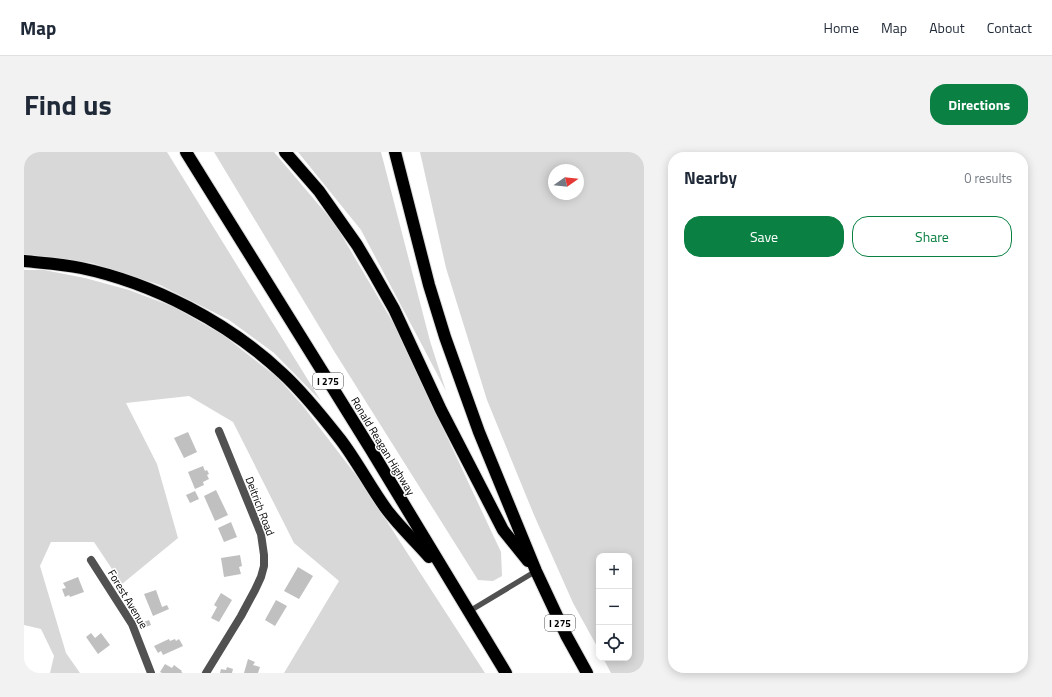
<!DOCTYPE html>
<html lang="en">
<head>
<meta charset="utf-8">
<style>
  :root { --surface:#fff; --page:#f2f2f3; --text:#1f2937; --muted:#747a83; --line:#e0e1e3; --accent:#0b8043 }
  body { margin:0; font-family:"Titillium Web",sans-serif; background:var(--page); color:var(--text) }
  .controls { position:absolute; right:12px; bottom:12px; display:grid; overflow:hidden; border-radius:8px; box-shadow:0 2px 10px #0003 }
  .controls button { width:36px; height:36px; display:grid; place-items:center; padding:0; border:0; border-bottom:1px solid var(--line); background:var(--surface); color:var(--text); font:20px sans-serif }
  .compass { position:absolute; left:524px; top:12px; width:36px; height:36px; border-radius:50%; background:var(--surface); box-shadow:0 2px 10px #0003; rotate:76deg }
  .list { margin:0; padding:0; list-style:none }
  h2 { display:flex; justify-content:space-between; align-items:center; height:52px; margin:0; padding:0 16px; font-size:17px }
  h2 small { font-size:13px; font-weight:400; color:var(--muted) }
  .actions { display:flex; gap:8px; padding:12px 16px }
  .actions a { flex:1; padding:9px 0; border:1px solid var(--accent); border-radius:16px; text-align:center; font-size:14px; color:var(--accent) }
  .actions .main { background:var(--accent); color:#fff }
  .icon { flex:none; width:22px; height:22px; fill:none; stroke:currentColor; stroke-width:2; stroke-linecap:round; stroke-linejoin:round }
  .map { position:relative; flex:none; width:620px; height:521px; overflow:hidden; border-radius:16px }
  header { display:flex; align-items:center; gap:24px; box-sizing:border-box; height:56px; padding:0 20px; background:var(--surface); border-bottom:1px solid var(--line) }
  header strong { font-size:19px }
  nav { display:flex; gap:22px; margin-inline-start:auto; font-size:14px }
  .intro { display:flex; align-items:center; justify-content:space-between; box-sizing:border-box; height:96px; padding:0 24px }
  h1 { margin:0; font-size:28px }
  .button { padding:10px 18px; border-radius:16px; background:var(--accent); color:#fff; font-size:14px; font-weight:700 }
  main { display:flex; gap:24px; padding:0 24px }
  aside { flex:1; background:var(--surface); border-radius:16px; box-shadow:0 2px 10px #0003 }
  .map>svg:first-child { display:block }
  .green { fill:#d8d8d8; fill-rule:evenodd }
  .building { fill:#c0c0c0 }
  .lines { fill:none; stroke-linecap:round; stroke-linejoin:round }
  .motorway-casing { stroke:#dbdbdb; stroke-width:14 }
  .service { stroke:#515151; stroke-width:5.5 }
  .minor { stroke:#515151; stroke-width:8 }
  .motorway { stroke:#000; stroke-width:12 }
  .labels { text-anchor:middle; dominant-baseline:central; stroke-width:3; stroke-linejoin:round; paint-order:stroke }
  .shield { fill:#fff; stroke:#4c4c4c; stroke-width:1 }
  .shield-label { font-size:10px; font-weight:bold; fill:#000 }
  .street-label { font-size:11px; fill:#000; stroke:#fff }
</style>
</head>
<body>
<header>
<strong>Map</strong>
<nav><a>Home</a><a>Map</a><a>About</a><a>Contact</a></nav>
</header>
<div class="intro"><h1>Find us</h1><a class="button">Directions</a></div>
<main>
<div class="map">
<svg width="620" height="521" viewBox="0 0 620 521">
  <rect width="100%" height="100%" fill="#fff"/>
  <g class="green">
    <path d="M0,0H143L297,249L250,201L205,168L136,133L68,111L0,102Z"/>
    <path d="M190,0H250L311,72L371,174L477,400L478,424L469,429L454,428L310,199Z"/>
    <path d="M274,0H357L406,189L422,239L399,195L337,78Z"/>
    <path d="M396,0H620V521H587L579,506H605V404H575V498L549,451L510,363L463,248L422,116ZM530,18H554V42H530Z"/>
    <path d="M0,118H20L61,126L105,138L150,155L199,183L254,226L279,254L338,331L461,521H260L315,429L270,391L209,270L165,244L102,251L133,312L154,386L98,432L70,390H27L16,414L42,501L56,521H26L30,504L17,477L0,473Z"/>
  </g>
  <g class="building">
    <path d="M164,280L173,300L160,306L150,286Z"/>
    <path d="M179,314L181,319L183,318L185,322L183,323L185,327L179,330L180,333L171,337L164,320Z"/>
    <path d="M192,338L204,363L191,369L180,344Z"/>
    <path d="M171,339L175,347L166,351L162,343Z"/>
    <path d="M207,370L213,385L200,390L194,376Z"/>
    <path d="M216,403L218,414L215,415L217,422L200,425L197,406Z"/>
    <path d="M274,415L289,424L275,447L260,439Z"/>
    <path d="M54,425L60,440L46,445L45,443L41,445L38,437L42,436L39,431Z"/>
    <path d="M132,438L138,455L143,453L145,457L129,464L120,442Z"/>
    <path d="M197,441L208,448L195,470L187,466L193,455L190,453Z"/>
    <path d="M252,448L263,454L251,474L241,468Z"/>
    <path d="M125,468L127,473L119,476L117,471Z"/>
    <path d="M67,481L71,486L77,481L86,493L74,502L62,485Z"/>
    <path d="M145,487L146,489L151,487L152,489L155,487L159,494L139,503L137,499L134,501L130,494Z"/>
    <path d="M224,507L231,510L229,513L236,515L234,521H220Z"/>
    <path d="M141,512L148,516L150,513L158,519L157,520L159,521H138L136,520Z"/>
    <path d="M203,515L209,517L208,521H196L197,517L202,518Z"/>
  </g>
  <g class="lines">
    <defs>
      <g id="motorway">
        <path d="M162,0L346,296L482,521"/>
        <path d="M261,0L295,39L333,93L349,120L370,157L417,258L479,378L504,409"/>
        <path d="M371,0L405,133L421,185L455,280L512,419L542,483L563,521"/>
        <path d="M0,109C19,111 39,112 57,116C129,131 205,171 258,221C279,240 298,264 316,287C333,309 346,335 363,358C375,374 391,389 405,405"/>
      </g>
    </defs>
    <use href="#motorway" class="motorway-casing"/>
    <path class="service" d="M444,460L512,419"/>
    <g class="minor">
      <path d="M67,408L108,472L127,521"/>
      <path d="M182,521L217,464L231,438L237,425L240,414V403L237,382L195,279"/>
    </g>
    <use href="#motorway" class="motorway"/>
  </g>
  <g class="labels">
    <g class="shield">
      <rect x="289" y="221" width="30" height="16" rx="3"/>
      <rect x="521" y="463" width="30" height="16" rx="3"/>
    </g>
    <g class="shield-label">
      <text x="304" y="229">I 275</text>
      <text x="536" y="471">I 275</text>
    </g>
    <g class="street-label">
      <text transform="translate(359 294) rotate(59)">Ronald Reagan Highway</text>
      <text transform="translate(236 354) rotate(69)">Deitrich Road</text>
      <text transform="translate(104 447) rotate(59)">Forest Avenue</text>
    </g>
  </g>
</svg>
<div class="controls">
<button>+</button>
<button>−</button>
<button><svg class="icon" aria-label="locate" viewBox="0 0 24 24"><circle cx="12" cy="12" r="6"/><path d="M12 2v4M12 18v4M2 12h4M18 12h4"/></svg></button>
</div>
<svg class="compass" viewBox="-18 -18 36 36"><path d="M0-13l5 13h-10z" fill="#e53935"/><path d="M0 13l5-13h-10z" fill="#747a83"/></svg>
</div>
<aside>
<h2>Nearby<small>0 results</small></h2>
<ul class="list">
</ul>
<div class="actions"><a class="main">Save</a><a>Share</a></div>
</aside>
</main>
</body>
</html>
